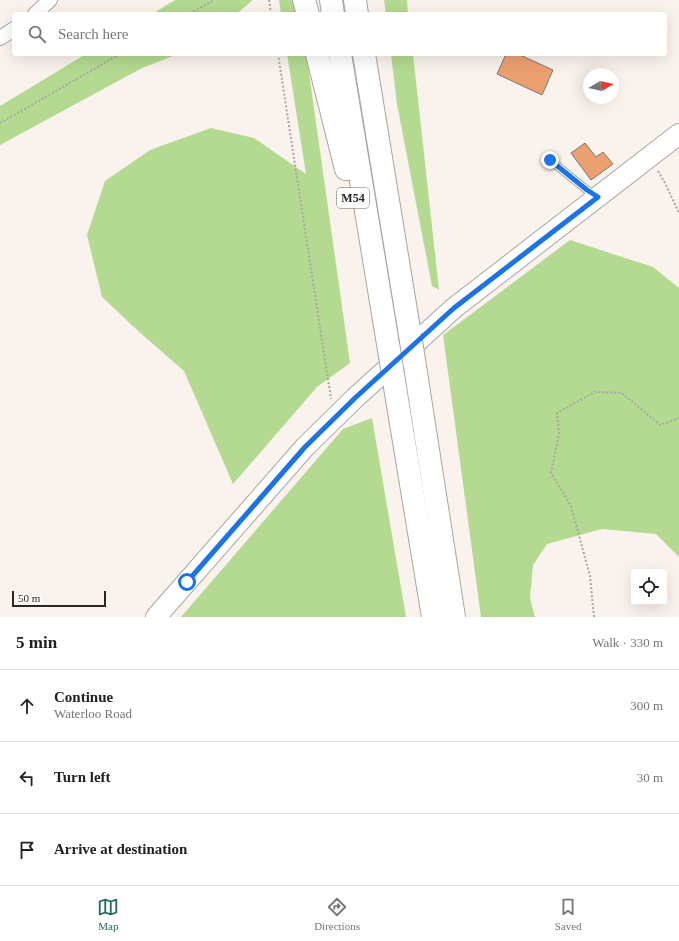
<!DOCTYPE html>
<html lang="en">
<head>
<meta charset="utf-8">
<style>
  :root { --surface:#fff; --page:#f2f2f2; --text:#222; --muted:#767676; --line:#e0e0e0; --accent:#256a5c }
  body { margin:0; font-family:Georgia,serif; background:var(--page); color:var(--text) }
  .controls { position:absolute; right:12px; bottom:12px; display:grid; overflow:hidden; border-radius:4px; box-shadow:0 4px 16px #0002 }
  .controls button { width:36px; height:36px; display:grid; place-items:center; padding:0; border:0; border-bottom:1px solid var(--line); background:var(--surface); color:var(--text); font:20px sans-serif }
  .compass { position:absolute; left:583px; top:68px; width:36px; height:36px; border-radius:50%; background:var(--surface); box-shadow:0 4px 16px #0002; rotate:81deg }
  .scale { position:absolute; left:12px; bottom:10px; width:94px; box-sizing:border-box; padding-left:4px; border:2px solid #292523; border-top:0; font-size:11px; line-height:14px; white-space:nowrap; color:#292523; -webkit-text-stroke:3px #fff; paint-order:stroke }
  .stop { position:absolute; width:12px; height:12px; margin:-9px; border:3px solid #1a73e8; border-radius:50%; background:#fff }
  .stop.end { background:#1a73e8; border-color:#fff; box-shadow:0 1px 4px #0008 }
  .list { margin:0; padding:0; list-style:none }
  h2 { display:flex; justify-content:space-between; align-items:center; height:52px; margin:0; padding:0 16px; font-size:17px }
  h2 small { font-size:13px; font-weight:400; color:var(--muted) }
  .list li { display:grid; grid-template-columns:26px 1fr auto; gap:12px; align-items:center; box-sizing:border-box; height:72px; padding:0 16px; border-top:1px solid var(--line) }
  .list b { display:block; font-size:15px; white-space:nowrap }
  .list p { margin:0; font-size:13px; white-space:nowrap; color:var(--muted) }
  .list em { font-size:13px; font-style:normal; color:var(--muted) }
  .icon { flex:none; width:22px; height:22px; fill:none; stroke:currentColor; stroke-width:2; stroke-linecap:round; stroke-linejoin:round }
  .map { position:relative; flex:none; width:679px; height:617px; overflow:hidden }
  .search { position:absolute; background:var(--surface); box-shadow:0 4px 16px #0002; left:12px; right:12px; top:12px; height:44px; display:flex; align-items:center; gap:10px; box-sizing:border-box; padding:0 14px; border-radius:4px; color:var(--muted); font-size:15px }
  .sheet { height:268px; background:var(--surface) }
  nav { display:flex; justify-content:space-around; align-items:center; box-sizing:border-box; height:56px; border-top:1px solid var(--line); background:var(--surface); font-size:11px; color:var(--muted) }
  nav a { display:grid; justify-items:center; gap:2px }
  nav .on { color:var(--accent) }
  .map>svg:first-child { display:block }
  .green { fill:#b3da90 }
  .building { fill:#eba070; stroke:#7f7772 }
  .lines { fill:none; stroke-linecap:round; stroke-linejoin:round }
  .lane-casing { stroke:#aca49f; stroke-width:9 }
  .street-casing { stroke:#aca49f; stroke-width:16 }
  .secondary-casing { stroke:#aca49f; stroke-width:22 }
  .highway-casing { stroke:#aca49f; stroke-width:24 }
  .path { stroke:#aca5a1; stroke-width:2; stroke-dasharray:2 2; stroke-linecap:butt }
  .lane { stroke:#fff; stroke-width:7 }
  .street { stroke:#fff; stroke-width:14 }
  .secondary { stroke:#fff; stroke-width:20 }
  .highway { stroke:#fff; stroke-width:22 }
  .highway-bridge-casing { stroke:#aca49f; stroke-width:24; stroke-linecap:butt }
  .highway-bridge { stroke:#fff; stroke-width:22 }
  .route { stroke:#1a73e8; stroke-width:5 }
  .labels { text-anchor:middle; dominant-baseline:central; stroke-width:4; stroke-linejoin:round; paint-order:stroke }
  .shield { fill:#fff; stroke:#696665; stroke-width:1 }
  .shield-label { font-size:12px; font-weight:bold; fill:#292523 }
</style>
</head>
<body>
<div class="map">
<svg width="679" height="617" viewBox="0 0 679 617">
  <rect width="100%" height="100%" fill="#faf2ec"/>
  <g class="green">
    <path d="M175,0H253L236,14H152Z"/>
    <path d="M279,0H294L297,14H281Z"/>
    <path d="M384,0H407L408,14H386Z"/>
    <path d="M86,54H178L142,68L0,145V106Z"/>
    <path d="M287,54H305L308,66L350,363L317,387L233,484L184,371L137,330L102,297L87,235L105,181L150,150L211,128L254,138L306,174Z"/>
    <path d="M391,54H413L439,290L432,286L397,104Z"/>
    <path d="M570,240L653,267L679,288V557L656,534L602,529L547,544L533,565L530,598L535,617H481L443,335Z"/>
    <path d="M372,418L406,617H181L343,429Z"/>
  </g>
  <g class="building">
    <path d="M506,54H518L553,70L542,95L497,74Z"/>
    <path d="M585,143L596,157L603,152L613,164L591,180L571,153Z"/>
  </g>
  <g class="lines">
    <defs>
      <path id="lane" d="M550,160L587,190L596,196"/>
      <g id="street">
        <path d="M35,14L50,0"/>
        <path d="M0,38L14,29"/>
      </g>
      <path id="secondary" d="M156,617L305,447L355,398L454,308L679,134"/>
      <g id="highway">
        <path d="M304,0L308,14"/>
        <path d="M331,0L333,14"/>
        <path d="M355,0L357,14"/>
        <path d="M317,54L346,169"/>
        <path d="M340,54L390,356"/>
        <path d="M364,54L410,335"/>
        <path d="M414,360L454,617"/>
        <path d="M393,375L433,617"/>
      </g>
    </defs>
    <use href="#lane" class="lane-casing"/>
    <use href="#street" class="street-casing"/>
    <use href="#secondary" class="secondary-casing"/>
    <use href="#highway" class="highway-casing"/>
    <g class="path">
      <path d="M269,0L271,14"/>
      <path d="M190,14L214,0"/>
      <path d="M278,54L331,399"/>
      <path d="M0,123L120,54"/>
      <path d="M658,171L665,183L679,213"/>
      <path d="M594,617L590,576L571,506L551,473L559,433L557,413L595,392L622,393L660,425L679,418"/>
    </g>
    <use href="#lane" class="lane"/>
    <use href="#street" class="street"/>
    <use href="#secondary" class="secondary"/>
    <use href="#highway" class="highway"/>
    <defs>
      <g id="highway-bridge">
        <path d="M410,335L414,360"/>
        <path d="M390,356L393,375"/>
      </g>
    </defs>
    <use href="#highway-bridge" class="highway-bridge-casing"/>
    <use href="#highway-bridge" class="highway-bridge"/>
  </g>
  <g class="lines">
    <path class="route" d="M187,582L305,447L355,398L454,308L598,197L587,190L550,160"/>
  </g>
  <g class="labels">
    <rect class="shield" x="337" y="188" width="32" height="20" rx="3"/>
    <g class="shield-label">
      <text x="353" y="198">M54</text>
    </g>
  </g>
</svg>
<div class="controls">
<button><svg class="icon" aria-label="locate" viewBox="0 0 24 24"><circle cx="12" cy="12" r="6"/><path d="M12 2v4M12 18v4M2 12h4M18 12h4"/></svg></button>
</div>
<svg class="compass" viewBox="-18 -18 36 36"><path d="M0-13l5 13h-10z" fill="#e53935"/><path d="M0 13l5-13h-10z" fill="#767676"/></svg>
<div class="scale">50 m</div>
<div class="stop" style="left:187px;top:582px"></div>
<div class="stop end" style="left:550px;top:160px"></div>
<div class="search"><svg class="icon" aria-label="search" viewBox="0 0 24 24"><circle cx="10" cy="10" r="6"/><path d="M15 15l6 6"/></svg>Search here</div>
</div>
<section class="sheet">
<h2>5 min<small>Walk · 330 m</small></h2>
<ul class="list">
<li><svg class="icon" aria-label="ahead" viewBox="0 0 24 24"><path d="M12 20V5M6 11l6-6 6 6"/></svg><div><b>Continue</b><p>Waterloo Road</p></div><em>300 m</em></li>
<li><svg class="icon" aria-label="left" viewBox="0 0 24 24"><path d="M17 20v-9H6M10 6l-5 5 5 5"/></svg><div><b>Turn left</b></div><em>30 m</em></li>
<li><svg class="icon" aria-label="arrive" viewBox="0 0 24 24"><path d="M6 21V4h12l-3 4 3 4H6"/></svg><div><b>Arrive at destination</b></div></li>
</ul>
</section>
<nav>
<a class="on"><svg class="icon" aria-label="map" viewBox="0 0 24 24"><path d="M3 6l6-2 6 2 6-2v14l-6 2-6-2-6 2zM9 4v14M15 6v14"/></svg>Map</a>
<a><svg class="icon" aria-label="directions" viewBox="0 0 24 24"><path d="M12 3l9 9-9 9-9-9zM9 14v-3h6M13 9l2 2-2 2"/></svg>Directions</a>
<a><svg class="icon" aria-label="saved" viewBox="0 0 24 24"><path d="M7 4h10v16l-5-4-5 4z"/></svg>Saved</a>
</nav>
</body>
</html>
